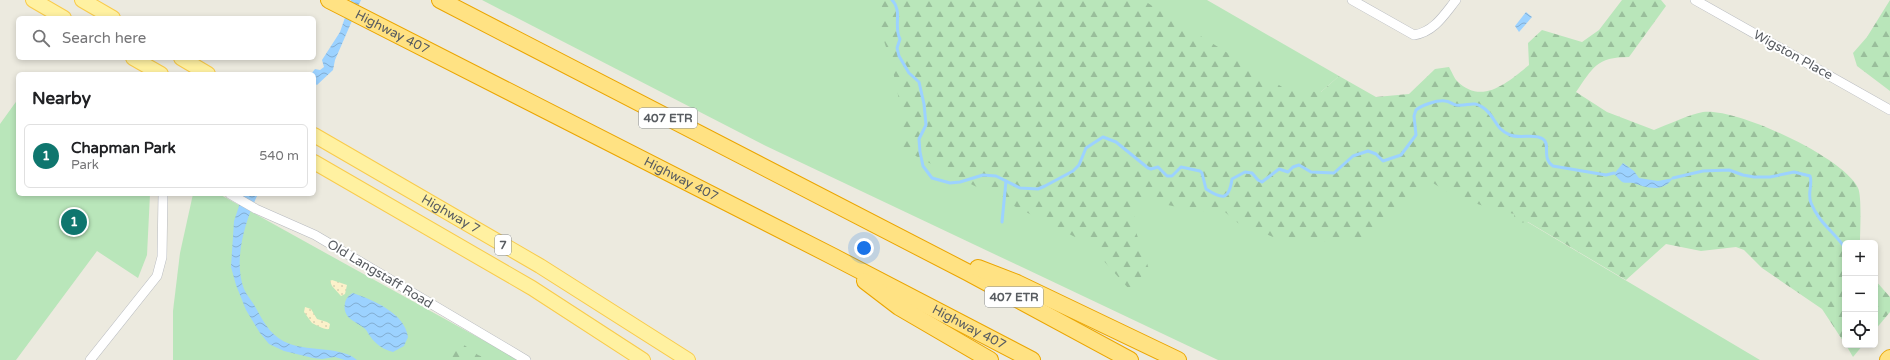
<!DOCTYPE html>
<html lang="en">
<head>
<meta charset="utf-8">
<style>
  :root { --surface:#fff; --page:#f6f6f6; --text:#202124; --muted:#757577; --line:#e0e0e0; --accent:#0f766e }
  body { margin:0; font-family:"Varela Round",sans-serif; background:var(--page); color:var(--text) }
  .controls { position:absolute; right:12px; bottom:12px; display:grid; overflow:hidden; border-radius:6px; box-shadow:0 2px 6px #0003 }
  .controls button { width:36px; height:36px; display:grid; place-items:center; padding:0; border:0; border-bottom:1px solid var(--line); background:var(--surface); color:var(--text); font:20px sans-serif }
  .you { position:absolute; left:864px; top:248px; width:14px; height:14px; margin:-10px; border:3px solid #fff; border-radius:50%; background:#1a73e8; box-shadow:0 0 0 6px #1a73e833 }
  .badge { display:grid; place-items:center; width:26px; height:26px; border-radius:50%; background:var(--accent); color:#fff; font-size:13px; font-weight:700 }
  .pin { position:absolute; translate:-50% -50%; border:2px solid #fff; box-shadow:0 1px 4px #0006 }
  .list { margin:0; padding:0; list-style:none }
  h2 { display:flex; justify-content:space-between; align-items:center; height:52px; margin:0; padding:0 16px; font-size:17px }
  h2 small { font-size:13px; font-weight:400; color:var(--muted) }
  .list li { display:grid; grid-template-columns:26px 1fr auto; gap:12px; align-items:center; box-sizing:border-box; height:64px; margin:0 8px 8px; padding:0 8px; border:1px solid var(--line); border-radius:6px }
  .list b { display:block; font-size:15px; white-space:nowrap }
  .list p { margin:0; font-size:13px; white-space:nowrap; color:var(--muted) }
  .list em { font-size:13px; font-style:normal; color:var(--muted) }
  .icon { flex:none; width:22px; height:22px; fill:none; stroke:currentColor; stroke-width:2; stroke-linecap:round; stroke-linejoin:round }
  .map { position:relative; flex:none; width:1890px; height:360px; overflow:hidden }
  .search { position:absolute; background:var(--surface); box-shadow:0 2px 6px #0003; left:16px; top:16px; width:300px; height:44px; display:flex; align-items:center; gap:10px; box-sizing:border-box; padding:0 14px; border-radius:6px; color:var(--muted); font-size:15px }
  .panel { position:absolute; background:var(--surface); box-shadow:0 2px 6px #0003; left:16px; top:72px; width:300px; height:124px; border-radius:6px }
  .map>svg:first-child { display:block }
  .green { fill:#b9e6ba }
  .forest { fill:url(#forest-firs) }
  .sand { fill:url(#sand-dots) }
  .water { fill:url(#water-waves) }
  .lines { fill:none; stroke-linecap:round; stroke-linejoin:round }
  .stream { stroke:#9cd2ff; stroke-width:3 }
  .minor-casing { stroke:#b7babf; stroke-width:10 }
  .primary-casing { stroke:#f9cb4b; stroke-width:16 }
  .motorway-casing { stroke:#eba500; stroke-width:18 }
  .minor { stroke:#fff; stroke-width:9 }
  .primary { stroke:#fff1a1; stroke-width:14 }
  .motorway { stroke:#ffe283; stroke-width:16 }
  .labels { text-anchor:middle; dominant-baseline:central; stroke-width:4; stroke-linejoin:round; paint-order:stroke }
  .shield { fill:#fff; stroke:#8a8d90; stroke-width:1 }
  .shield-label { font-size:12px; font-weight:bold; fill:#585c61 }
  .street-label { font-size:13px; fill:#585c61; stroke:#fff }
</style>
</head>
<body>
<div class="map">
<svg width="1890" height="360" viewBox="0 0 1890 360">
  <defs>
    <pattern id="forest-firs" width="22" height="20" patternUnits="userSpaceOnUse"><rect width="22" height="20" fill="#b9e6ba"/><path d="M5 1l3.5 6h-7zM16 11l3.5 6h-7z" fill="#99be9b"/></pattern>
    <pattern id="sand-dots" width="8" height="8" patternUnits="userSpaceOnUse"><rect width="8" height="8" fill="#fcf1ca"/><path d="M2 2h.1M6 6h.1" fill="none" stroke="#dad1b0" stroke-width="1.8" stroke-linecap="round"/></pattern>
    <pattern id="water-waves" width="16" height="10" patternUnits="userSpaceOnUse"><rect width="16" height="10" fill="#9cd2ff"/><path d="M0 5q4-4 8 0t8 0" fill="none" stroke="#82aed2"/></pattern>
  </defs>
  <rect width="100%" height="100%" fill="#eceadf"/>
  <g class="green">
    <path d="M482,0H1207L1339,76L1321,92H1308L1760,360H1218L766,146Z"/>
    <path d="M18,99V194H150L147,255L138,278L97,251L16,360H0V124Z"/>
    <path d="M193,194H219L519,360H173V311L180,253Z"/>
  </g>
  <g class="forest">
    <path d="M883,0H1143L1287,90L1321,92L1339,76L1376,97L1409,94L1435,69L1449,67C1452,72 1454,78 1457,81C1482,106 1508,82 1529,65L1528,43L1542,30L1582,42L1599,30L1622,0H1661L1666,6L1629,57C1596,57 1593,68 1576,92L1607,112L1654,130C1667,125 1690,114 1703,112C1736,107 1845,158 1858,188C1862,196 1860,232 1860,243H1845V344L1822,309L1762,268L1744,250L1736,247L1701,251L1666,244L1626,280L1528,222L1515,223L1514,214C1485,207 1458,200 1433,183L1405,197L1362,237L1317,242L1273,237L1238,223L1219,207L1200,212L1145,200L1134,209L1136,232L1149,269L1129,289L1085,240L1075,237L900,148L901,109L891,62L878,23Z"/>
    <path d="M1890,0V91L1857,66L1853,53L1867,37Z"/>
    <path d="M1875,280L1890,297V312L1875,330Z"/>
    <path d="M460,342L478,355L490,360H454L450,353Z"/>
    <path d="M1846,345H1863L1853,357Z"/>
  </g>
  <g class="sand">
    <path d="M332,280L347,285L345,294L341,296L332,286L330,281Z"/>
    <path d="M305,307L311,309L317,319L327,322L330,324L329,329C325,330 316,325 312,323L304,312Z"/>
  </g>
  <g class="water">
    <path d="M351,0H361L335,60L333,70L317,85L314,83V74H311L315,69L320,70L324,67L322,60L340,32Z"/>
    <path d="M1526,12L1532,17L1519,32L1515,26Z"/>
    <path d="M1623,163L1634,171L1639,178L1658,181L1673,178C1663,193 1647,188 1633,183C1629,182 1624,184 1621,181C1618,179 1617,176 1614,174Z"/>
    <path d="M243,194H258C245,221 233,260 244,289C247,296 253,302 257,310C265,325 273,338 290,344C310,351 343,347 357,360H345L335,357L322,359L313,358L284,351L269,344L260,333L246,310L236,285L231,267L234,221Z"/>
    <path d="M353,293C373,300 405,313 408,337L404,346L393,352C384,350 375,344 370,336C368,334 367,330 364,328C355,321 342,318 345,303C346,298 349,295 353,293Z"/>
  </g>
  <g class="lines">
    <g class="stream">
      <path d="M892,0C903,11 893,26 900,39L897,48L899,56L909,73L919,82L924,104L926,125L919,139L920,152L923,166L932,178L950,183L960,182L983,175L996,176L1020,188L1038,189L1045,186L1073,171L1079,165L1086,148L1103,137L1116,142L1148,168L1151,169L1158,167L1167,176H1172L1181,167L1200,171L1202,173L1206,189C1223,200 1229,200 1232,179L1245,172L1252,173L1258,180L1262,182L1279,169L1288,172L1293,167L1299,165L1311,172L1334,173L1353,156L1368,151L1376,154L1383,161L1401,155L1416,135L1414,116L1416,110C1422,105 1437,100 1445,101C1449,101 1452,104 1456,105C1469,107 1472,99 1485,109C1496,118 1495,129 1510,135C1520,139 1535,133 1543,139C1551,144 1541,158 1553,166L1606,175L1614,173"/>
      <path d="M1673,178L1703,171L1729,170L1743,175L1754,177H1770L1794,172L1810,176C1813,184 1807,193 1811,203C1819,223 1834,232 1845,248"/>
      <path d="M1002,222L1006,181"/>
    </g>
    <defs>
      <g id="minor">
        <path d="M1352,0L1414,35C1434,32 1444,15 1456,0"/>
        <path d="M1695,0L1890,110"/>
        <path d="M230,194L256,209L315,235L526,360"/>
        <path d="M90,360L157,276L162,257L163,194"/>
      </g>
      <g id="primary">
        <path d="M33,0L64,18"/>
        <path d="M82,0L113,18"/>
        <path d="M133,58L161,74"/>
        <path d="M181,58L208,74"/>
        <path id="s1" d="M314,135L540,266L688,360"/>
        <path d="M314,162L532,288L643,360"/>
      </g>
      <g id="motorway">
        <path id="s2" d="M329,0L834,257L1032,360"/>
        <path d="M440,0L967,272L1130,360"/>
        <path d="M978,268L1017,283L1178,360"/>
        <path d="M865,281L899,307L990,360"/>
        <path d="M1888,360L1890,358"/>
      </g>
    </defs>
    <use href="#minor" class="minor-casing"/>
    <use href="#primary" class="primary-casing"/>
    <use href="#motorway" class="motorway-casing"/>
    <use href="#minor" class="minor"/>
    <use href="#primary" class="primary"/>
    <use href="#motorway" class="motorway"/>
  </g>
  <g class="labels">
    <g class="shield">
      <rect x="639" y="108" width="58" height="20" rx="3"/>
      <rect x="495" y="235" width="16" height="20" rx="3"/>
      <rect x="985" y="287" width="58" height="20" rx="3"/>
    </g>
    <g class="shield-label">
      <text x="668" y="118">407 ETR</text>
      <text x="503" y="245">7</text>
      <text x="1014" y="297">407 ETR</text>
    </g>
    <g class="street-label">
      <text stroke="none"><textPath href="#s2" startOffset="71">Highway 407</textPath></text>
      <text transform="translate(1793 55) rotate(29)">Wigston Place</text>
      <text stroke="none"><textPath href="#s2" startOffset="395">Highway 407</textPath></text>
      <text stroke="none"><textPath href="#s1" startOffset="158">Highway 7</textPath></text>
      <text transform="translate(380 274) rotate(31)">Old Langstaff Road</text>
      <text stroke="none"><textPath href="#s2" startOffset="719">Highway 407</textPath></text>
    </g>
  </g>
</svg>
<div class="controls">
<button>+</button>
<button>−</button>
<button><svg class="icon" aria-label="locate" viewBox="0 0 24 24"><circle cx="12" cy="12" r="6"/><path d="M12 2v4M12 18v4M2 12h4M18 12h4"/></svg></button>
</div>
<div class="you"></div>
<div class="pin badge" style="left:74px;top:222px">1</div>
<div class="search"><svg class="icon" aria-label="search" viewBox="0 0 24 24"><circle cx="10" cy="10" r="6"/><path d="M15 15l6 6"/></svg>Search here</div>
<section class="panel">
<h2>Nearby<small></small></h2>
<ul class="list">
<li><span class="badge">1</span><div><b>Chapman Park</b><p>Park</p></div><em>540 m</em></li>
</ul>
</section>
</div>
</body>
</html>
